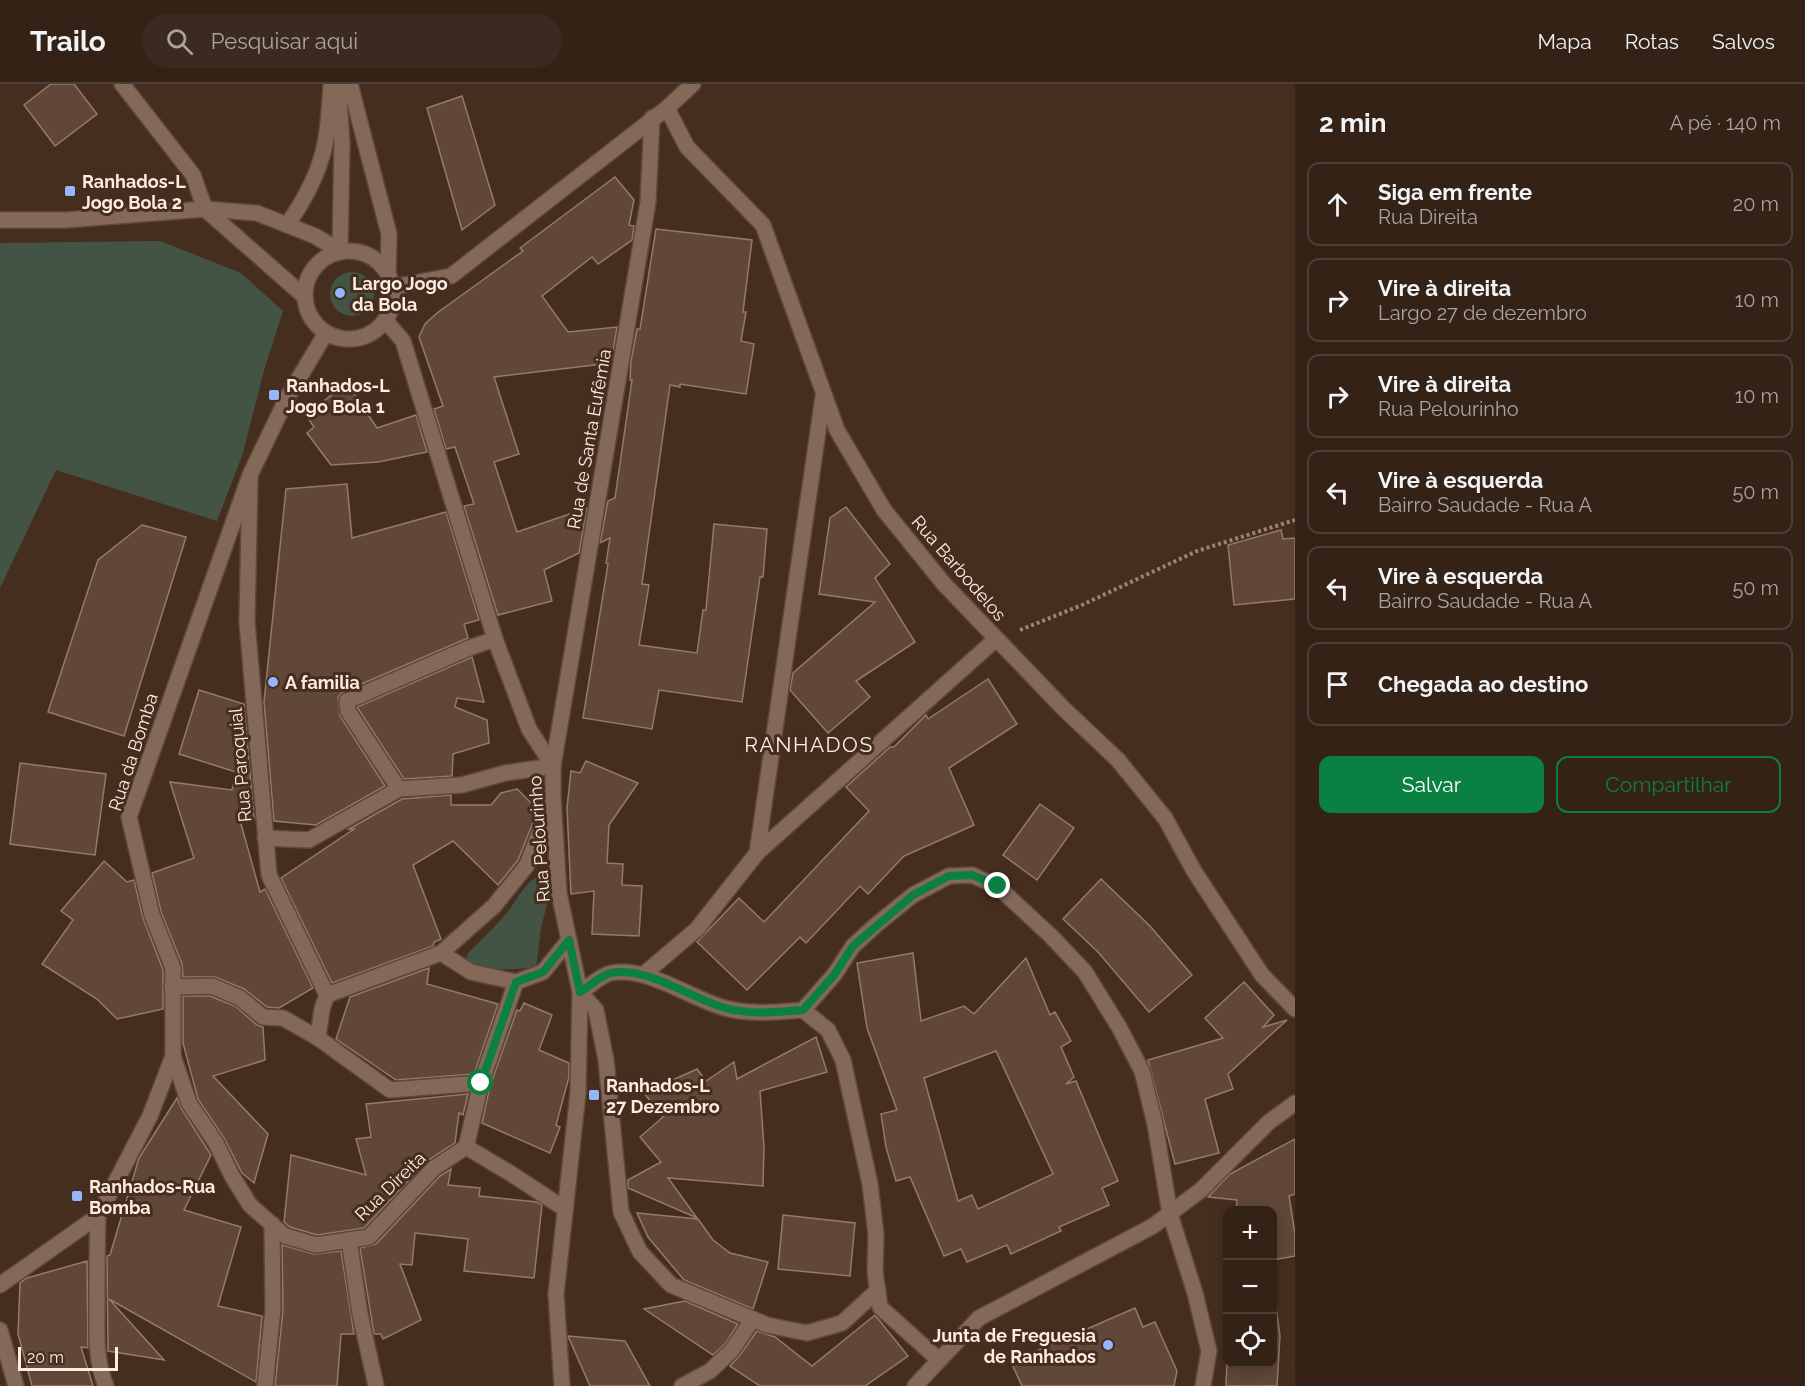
<!DOCTYPE html>
<html lang="pt">
<head>
<meta charset="utf-8">
<style>
  :root { --surface:#342217; --page:#3c2a20; --text:#f1f3f6; --muted:#a9a4a1; --line:#4e3f36; --accent:#0b8043 }
  body { margin:0; font-family:Raleway,sans-serif; background:var(--page); color:var(--text) }
  .controls { position:absolute; right:18px; bottom:18px; display:grid; overflow:hidden; border-radius:12px; box-shadow:0 3px 15px #0003 }
  .controls button { width:54px; height:54px; display:grid; place-items:center; padding:0; border:0; border-bottom:2px solid var(--line); background:var(--surface); color:var(--text); font:30px sans-serif }
  .scale { position:absolute; left:18px; bottom:15px; width:100px; box-sizing:border-box; padding-left:6px; border:3px solid #fcece2; border-top:0; font-size:16px; line-height:21px; white-space:nowrap; color:#fcece2; -webkit-text-stroke:4px #462e1f; paint-order:stroke }
  .stop { position:absolute; width:18px; height:18px; margin:-14px; border:4px solid #0b8043; border-radius:50%; background:#fff }
  .stop.end { background:#0b8043; border-color:#fff; box-shadow:0 2px 6px #0008 }
  .list { margin:0; padding:0; list-style:none }
  h2 { display:flex; justify-content:space-between; align-items:center; height:78px; margin:0; padding:0 24px; font-size:26px }
  h2 small { font-size:20px; font-weight:400; color:var(--muted) }
  .list li { display:grid; grid-template-columns:39px 1fr auto; gap:18px; align-items:center; box-sizing:border-box; height:84px; margin:0 12px 12px; padding:0 12px; border:2px solid var(--line); border-radius:12px }
  .list b { display:block; font-size:22px; white-space:nowrap }
  .list p { margin:0; font-size:20px; white-space:nowrap; color:var(--muted) }
  .list em { font-size:20px; font-style:normal; color:var(--muted) }
  .actions { display:flex; gap:12px; padding:18px 24px }
  .actions a { flex:1; padding:14px 0; border:2px solid var(--accent); border-radius:12px; text-align:center; font-size:21px; color:var(--accent) }
  .actions .main { background:var(--accent); color:#fff }
  .icon { flex:none; width:33px; height:33px; fill:none; stroke:currentColor; stroke-width:2; stroke-linecap:round; stroke-linejoin:round }
  .map { position:relative; flex:none; width:1295px; height:1302px; overflow:hidden }
  header { display:flex; align-items:center; gap:36px; box-sizing:border-box; height:84px; padding:0 30px; background:var(--surface); border-bottom:2px solid var(--line) }
  header strong { font-size:28px }
  nav { display:flex; gap:33px; margin-inline-start:auto; font-size:21px }
  .search { width:420px; height:54px; background:var(--page); display:flex; align-items:center; gap:15px; box-sizing:border-box; padding:0 21px; border-radius:33px; color:var(--muted); font-size:22px }
  main { display:flex }
  aside { flex:1; background:var(--surface) }
  .map>svg:first-child { display:block }
  .green { fill:#445444 }
  .building { fill:#604738; stroke:#967a69; stroke-width:1.5; fill-rule:evenodd }
  .lines { fill:none; stroke-linecap:round; stroke-linejoin:round }
  .minor-casing { stroke:#5d493c; stroke-width:18 }
  .tertiary-casing { stroke:#5d493c; stroke-width:18 }
  .path { stroke:#998578; stroke-width:4; stroke-dasharray:3 3; stroke-linecap:butt }
  .minor { stroke:#846958; stroke-width:15 }
  .tertiary { stroke:#846958; stroke-width:15 }
  .route { stroke:#0b8043; stroke-width:8 }
  .poi-dot { fill:#95b6fd; stroke:#462e1f; stroke-width:2 }
  .labels { text-anchor:middle; dominant-baseline:central; stroke-width:6; stroke-linejoin:round; paint-order:stroke }
  .poi-label { font-size:18px; font-weight:bold; fill:#fcece2; stroke:#462e1f; text-anchor:start }
  .street-label { font-size:18px; fill:#fcece2; stroke:#462e1f }
  .quarter-label { font-size:21px; letter-spacing:1.5px; fill:#fcece2; stroke:#462e1f }
</style>
</head>
<body>
<header>
<strong>Trailo</strong>
<div class="search"><svg class="icon" aria-label="search" viewBox="0 0 24 24"><circle cx="10" cy="10" r="6"/><path d="M15 15l6 6"/></svg>Pesquisar aqui</div>
<nav><a>Mapa</a><a>Rotas</a><a>Salvos</a></nav>
</header>
<main>
<div class="map">
<svg width="1295" height="1302" viewBox="0 0 1295 1302">
  <rect width="100%" height="100%" fill="#462e1f"/>
  <g class="green">
    <path d="M160,157L241,189L283,227L265,283L242,372L217,437L56,386L0,504V159Z"/>
    <circle cx="352" cy="210" r="22"/>
    <path d="M542,790L551,805L541,844L536,884L488,886L473,884L466,873L469,868C481,856 494,844 505,831C519,815 521,801 542,790Z"/>
  </g>
  <g class="building">
    <path d="M51,0H74L97,30L55,62L24,21Z"/>
    <path d="M462,12L495,121L462,146L427,24Z"/>
    <path d="M615,93L634,116L629,141L634,142L632,156L598,180L592,173L542,212L568,248L617,243L611,279L494,293L519,370L494,378L517,448L587,424L579,469L544,486L552,517L498,531L464,422L474,420L455,363L446,365L434,325L443,322L419,253L425,240L437,229L523,167L520,164Z"/>
    <path d="M656,145L752,156L743,228H746L741,257L754,260L746,310L680,300V303L670,301L642,500L649,501L639,561L697,569L703,526H706L714,440L767,445L763,493H760L742,618L659,606L652,645L583,634L608,480L606,479L610,454L600,459L608,417L615,414L632,296H630L631,277L637,245H640Z"/>
    <path d="M347,299L377,344L416,331L427,368L378,378L331,381L307,349L314,343L306,331Z"/>
    <path d="M347,400L352,454L446,428L479,536L464,540L468,554L343,608L338,613L340,632L385,702L316,741L274,737L264,618L286,405Z"/>
    <path d="M846,423L890,480L875,494L915,558L856,597L870,613L828,649L790,606L793,589L875,518L819,510L830,434Z"/>
    <path d="M142,441L186,453L124,652L48,628L98,476Z"/>
    <path d="M1281,446L1283,455L1295,454V515L1234,521L1228,461Z"/>
    <path d="M472,573L484,618L457,614L455,623L487,636L489,659L453,670L452,692L404,695L357,623Z"/>
    <path d="M988,595L1017,640L949,684L974,741L904,772L868,810L860,802L806,859L800,853L747,906L697,858L739,814L764,838L869,727L846,703L890,663H894L926,631L928,635Z"/>
    <path d="M199,606L244,620L254,735L239,733L260,808L265,805L313,904L279,924L267,923L244,905L215,893H183L182,880L161,828L152,789L194,774L170,698L232,706L236,688L179,670Z"/>
    <path d="M586,677L638,699L609,741L607,779L623,780L622,801L642,802L639,852L592,850L594,807L571,810L567,724L571,687L580,689Z"/>
    <path d="M20,679L106,690L95,771L10,760Z"/>
    <path d="M517,705L538,726L518,776L498,801L453,757L413,781L441,855L434,858L433,862L332,899L281,794L354,745H349L402,715L451,711V721H491L501,709Z"/>
    <path d="M1040,720L1074,744L1037,796L1003,771Z"/>
    <path d="M104,777L127,798L134,796L143,834L163,886V925L117,935L97,915L42,880L73,836L61,827Z"/>
    <path d="M1101,795L1150,842L1192,891L1149,928L1098,868L1063,835Z"/>
    <path d="M913,869L921,937L964,922L974,930L1026,874L1050,931L1055,928L1071,957L1061,963L1074,993L1066,1000L1076,997L1118,1097L1102,1104L1109,1121L1059,1143L1061,1147L1011,1170L1007,1161L967,1178L961,1165L944,1172L910,1093L896,1097L886,1063L881,1030L897,1026L867,944L857,879ZM996,967L1053,1090L978,1125L972,1111L958,1117L924,994Z"/>
    <path d="M429,884L427,900L498,920L474,990L396,996L336,955L350,913Z"/>
    <path d="M1244,898L1274,931L1263,943L1287,936L1228,990L1233,1005L1205,1015L1219,1069L1175,1080L1148,976L1223,954L1205,934Z"/>
    <path d="M183,912H210L235,922L257,941L263,943L265,976L213,992L268,1050L254,1099L242,1089L224,1054L198,1015L183,959Z"/>
    <path d="M524,919L552,931L539,966L569,979V993L556,1041L560,1043L550,1069L482,1039L490,1002L517,926L520,927Z"/>
    <path d="M816,953L827,988L760,1007L764,1063L763,1102L668,1094L697,1134L628,1104V1096L661,1078L640,1053L663,1033L644,1009L697,985L706,997L734,978L737,995Z"/>
    <path d="M468,1010L463,1031L459,1029L455,1059L427,1077L364,1144L317,1151L290,1143L284,1138L291,1071L366,1091L356,1055L371,1053L366,1020Z"/>
    <path d="M177,1014L181,1024L211,1071L184,1126L241,1143L218,1222L262,1232L256,1298L109,1215L164,1276L108,1267L107,1172L110,1171L139,1074Z"/>
    <path d="M1295,1055V1110L1289,1112L1295,1150V1172L1272,1176V1126H1236L1237,1116L1208,1113L1230,1090Z"/>
    <path d="M451,1085L448,1101L480,1104L479,1112L537,1118L542,1121L534,1194L464,1187L468,1155L415,1149L412,1181L400,1180L421,1236L383,1255L381,1250H374L360,1164L376,1160L440,1092Z"/>
    <path d="M637,1129L698,1135L713,1156L730,1169L768,1178L753,1225L684,1196L648,1153Z"/>
    <path d="M783,1131L855,1139L850,1192L778,1185Z"/>
    <path d="M282,1161L314,1170L341,1167L354,1250H341L337,1302H275L283,1226Z"/>
    <path d="M87,1177L88,1264L81,1263L93,1302H32L18,1250L20,1199L27,1194Z"/>
    <path d="M1272,1194L1280,1252L1277,1302H1226L1227,1277V1280H1272Z"/>
    <path d="M685,1217L738,1240L725,1260L713,1271L644,1225Z"/>
    <path d="M1135,1224L1143,1243L1155,1238L1177,1287L1174,1302H1022L1011,1278Z"/>
    <path d="M875,1231L908,1272L865,1302H760L730,1282L740,1271L757,1247L775,1253L812,1282Z"/>
    <path d="M568,1252L625,1257L650,1302H590Z"/>
  </g>
  <g class="lines">
    <defs>
      <g id="minor">
        <path d="M122,0L193,91L205,125"/>
        <path d="M338,0L342,59L340,167"/>
        <path d="M350,0L389,150L388,190"/>
        <path d="M667,24L687,63L763,141L837,346L884,426L944,500L1064,625L1118,676L1165,734L1194,787L1262,891L1295,925"/>
        <path d="M287,141C304,117 319,89 325,60C329,41 329,22 331,3"/>
        <path d="M393,203L451,192L667,24L693,0"/>
        <path d="M250,394L247,538L269,791L327,911L322,925L318,954"/>
        <path d="M399,705L348,627L347,617L469,564L495,555"/>
        <path d="M265,754L309,756L399,705L462,701L505,689L553,682L648,118L652,34"/>
        <path d="M757,769L996,555"/>
        <path d="M441,869L471,888L516,898L543,888L569,856"/>
        <path d="M644,890L697,845L757,769L823,313"/>
        <path d="M172,903L212,902L240,914L263,933L283,934L318,954L390,1006L481,999"/>
        <path d="M327,911L441,869L494,822L527,781L553,714"/>
        <path d="M803,926L828,946L843,976L870,1100L876,1151L875,1188L880,1223L939,1276"/>
        <path d="M173,972L189,1019L216,1059L232,1092L250,1121L285,1152L316,1161L349,1156"/>
        <path d="M466,1063L510,1089L565,1125"/>
        <path d="M98,1132C97,1162 97,1191 97,1220C97,1248 95,1276 106,1302"/>
        <path d="M878,1206L842,1239L807,1249L767,1241L671,1201L640,1168L621,1128L606,976L596,926L580,908C589,903 601,891 611,889C647,882 689,914 725,924C749,931 778,928 803,926L834,891L853,862L876,841L913,811L949,792L972,791L998,803L1051,852L1085,888L1119,943L1142,987L1155,1040L1170,1130L1195,1209L1209,1267L1203,1302"/>
        <path d="M0,1246L16,1302"/>
        <path d="M265,1302L273,1225L272,1140"/>
        <path d="M376,1302L360,1230L349,1156L369,1153L434,1084L466,1063L481,999L516,898"/>
        <path d="M682,1302L710,1287L732,1266L753,1235"/>
        <path d="M915,1302L979,1234L1153,1142L1201,1106L1269,1038L1295,1019"/>
      </g>
      <g id="tertiary">
        <path d="M205,125L305,213"/>
        <path d="M0,136H66L205,125L257,129L315,152L340,167"/>
        <circle cx="349" cy="211" r="44"/>
        <path d="M386,237L403,257L495,555L529,645L553,682V714L559,809L580,908L578,1009L556,1210L562,1302"/>
        <path d="M0,1201L98,1132L150,1032L173,972V884L152,831L129,733L250,391L287,314L326,249"/>
      </g>
    </defs>
    <use href="#minor" class="minor-casing"/>
    <use href="#tertiary" class="tertiary-casing"/>
    <path class="path" d="M1020,546L1082,521L1197,467L1295,436"/>
    <use href="#minor" class="minor"/>
    <use href="#tertiary" class="tertiary"/>
  </g>
  <g class="lines">
    <path class="route" d="M481,999L516,898L543,888L569,856L580,908C589,903 601,891 611,889C647,882 690,914 725,924C749,931 777,928 803,926L834,891L853,862L913,811L949,792L972,791L998,802"/>
  </g>
  <g class="poi-dot">
    <rect x="64" y="101" width="12" height="12" rx="3"/>
    <circle cx="340" cy="209" r="6"/>
    <rect x="268" y="305" width="12" height="12" rx="3"/>
    <circle cx="273" cy="598" r="6"/>
    <rect x="588" y="1005" width="12" height="12" rx="3"/>
    <rect x="71" y="1106" width="12" height="12" rx="3"/>
    <circle cx="1108" cy="1261" r="6"/>
  </g>
  <g class="labels">
    <g class="poi-label">
      <text x="82" y="97">Ranhados-L<tspan x="82" dy="21">Jogo Bola 2</tspan></text>
      <text x="352" y="199">Largo Jogo<tspan x="352" dy="21">da Bola</tspan></text>
      <text x="286" y="301">Ranhados-L<tspan x="286" dy="21">Jogo Bola 1</tspan></text>
      <text x="285" y="598">A familia</text>
      <text x="606" y="1001">Ranhados-L<tspan x="606" dy="21">27 Dezembro</tspan></text>
      <text x="89" y="1102">Ranhados-Rua<tspan x="89" dy="21">Bomba</tspan></text>
      <text x="1096" y="1251" text-anchor="end">Junta de Freguesia<tspan x="1096" dy="21">de Ranhados</tspan></text>
    </g>
    <g class="street-label">
      <text transform="translate(589 355) rotate(-80)">Rua de Santa Eufêmia</text>
      <text transform="translate(959 484) rotate(49)">Rua Barbodelos</text>
      <text transform="translate(133 668) rotate(-72)">Rua da Bomba</text>
      <text transform="translate(240 681) rotate(-95)">Rua Paroquial</text>
      <text transform="translate(539 755) rotate(-94)">Rua Pelourinho</text>
      <text transform="translate(390 1102) rotate(-44)">Rua Direita</text>
    </g>
    <g class="quarter-label">
      <text x="809" y="660">RANHADOS</text>
    </g>
  </g>
</svg>
<div class="controls">
<button>+</button>
<button>−</button>
<button><svg class="icon" aria-label="locate" viewBox="0 0 24 24"><circle cx="12" cy="12" r="6"/><path d="M12 2v4M12 18v4M2 12h4M18 12h4"/></svg></button>
</div>
<div class="scale">20 m</div>
<div class="stop" style="left:481px;top:999px"></div>
<div class="stop end" style="left:998px;top:802px"></div>
</div>
<aside>
<h2>2 min<small>A pé · 140 m</small></h2>
<ul class="list">
<li><svg class="icon" aria-label="ahead" viewBox="0 0 24 24"><path d="M12 20V5M6 11l6-6 6 6"/></svg><div><b>Siga em frente</b><p>Rua Direita</p></div><em>20 m</em></li>
<li><svg class="icon" aria-label="right" viewBox="0 0 24 24"><path d="M7 20v-9h11M14 6l5 5-5 5"/></svg><div><b>Vire à direita</b><p>Largo 27 de dezembro</p></div><em>10 m</em></li>
<li><svg class="icon" aria-label="right" viewBox="0 0 24 24"><path d="M7 20v-9h11M14 6l5 5-5 5"/></svg><div><b>Vire à direita</b><p>Rua Pelourinho</p></div><em>10 m</em></li>
<li><svg class="icon" aria-label="left" viewBox="0 0 24 24"><path d="M17 20v-9H6M10 6l-5 5 5 5"/></svg><div><b>Vire à esquerda</b><p>Bairro Saudade - Rua A</p></div><em>50 m</em></li>
<li><svg class="icon" aria-label="left" viewBox="0 0 24 24"><path d="M17 20v-9H6M10 6l-5 5 5 5"/></svg><div><b>Vire à esquerda</b><p>Bairro Saudade - Rua A</p></div><em>50 m</em></li>
<li><svg class="icon" aria-label="arrive" viewBox="0 0 24 24"><path d="M6 21V4h12l-3 4 3 4H6"/></svg><div><b>Chegada ao destino</b></div></li>
</ul>
<div class="actions"><a class="main">Salvar</a><a>Compartilhar</a></div>
</aside>
</main>
</body>
</html>
